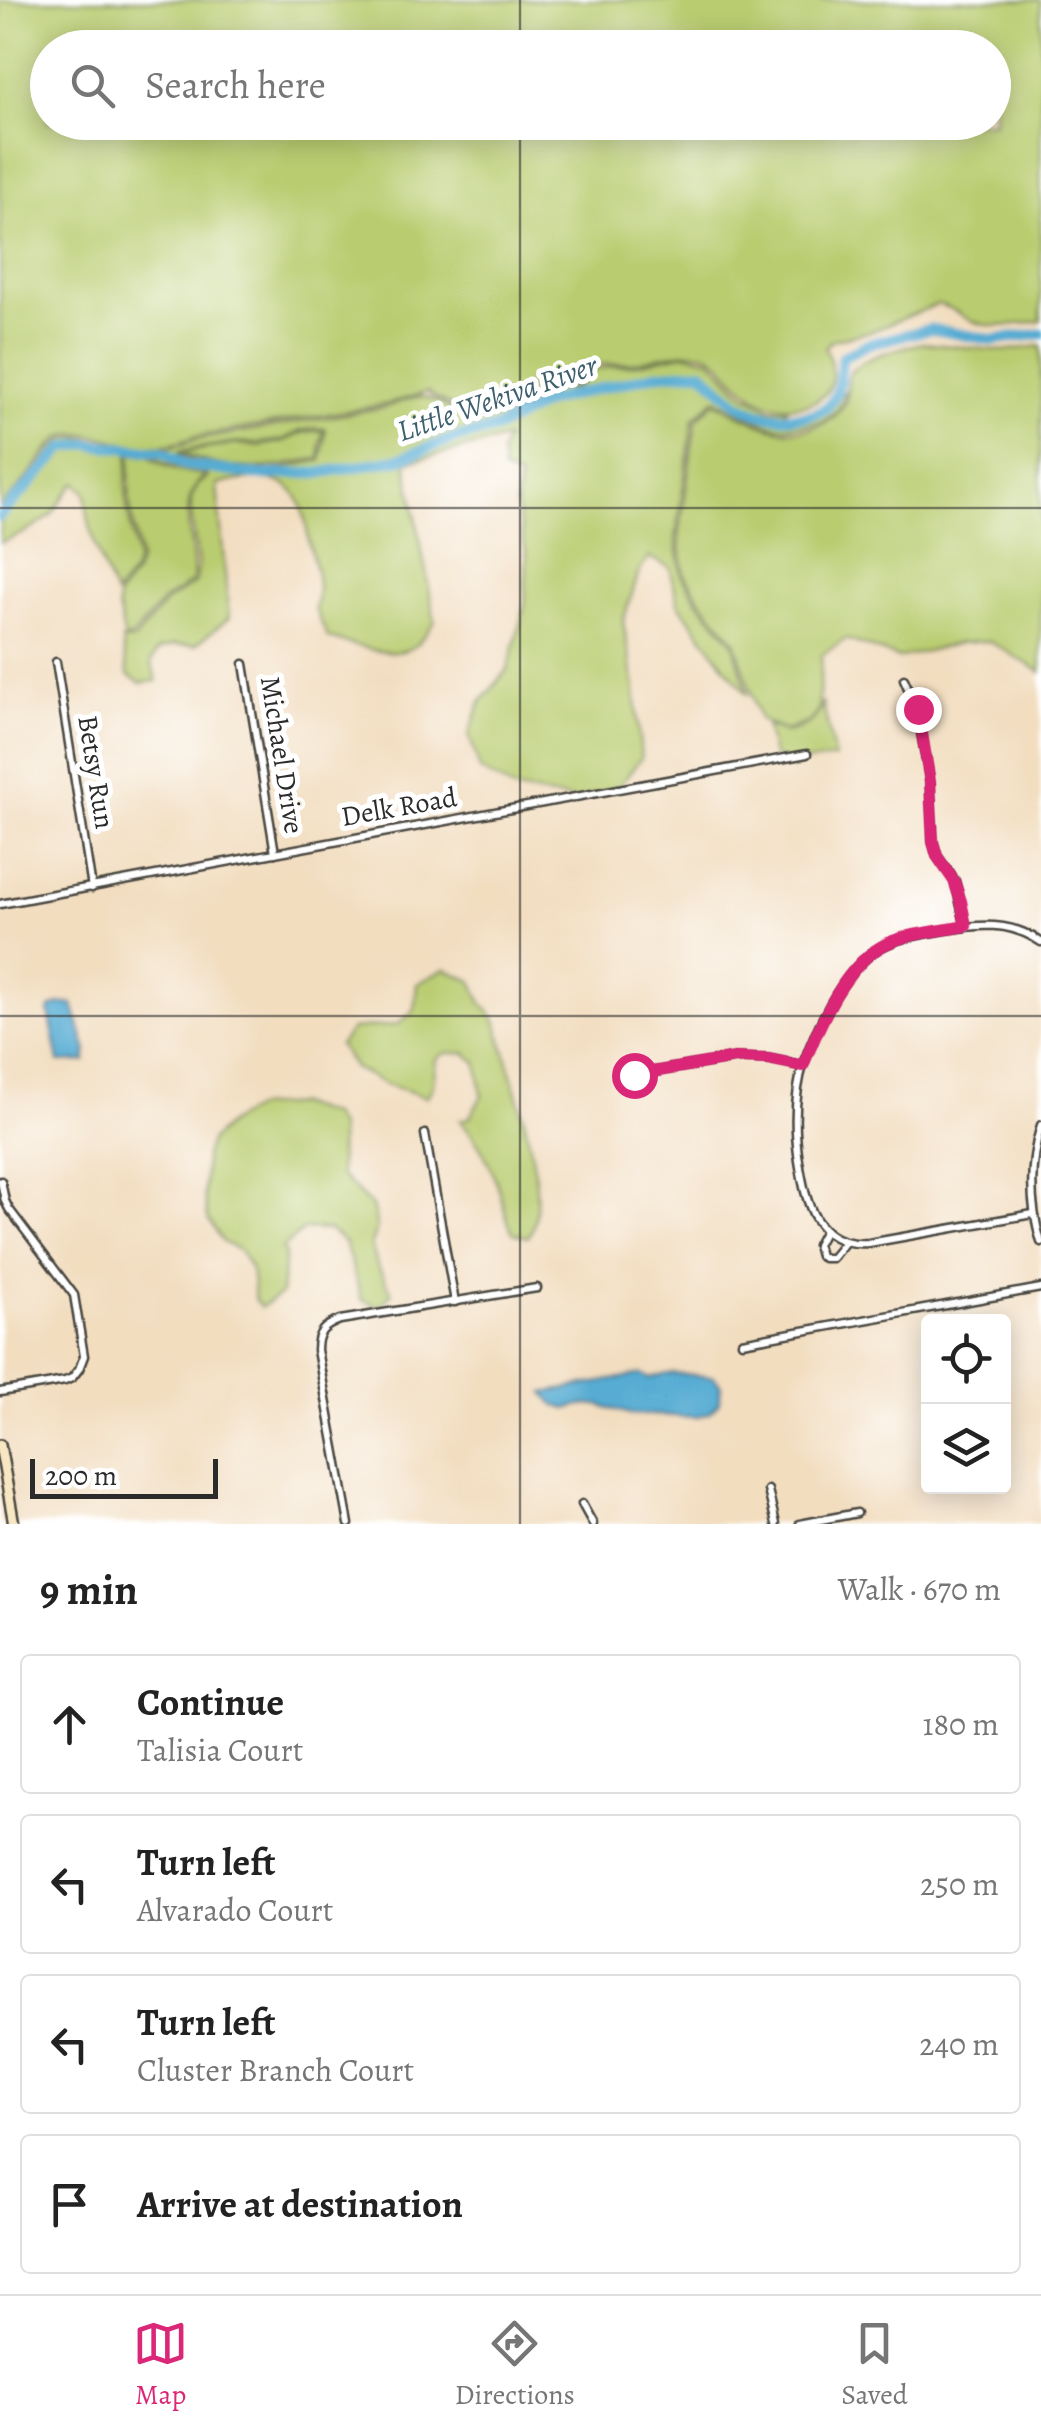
<!DOCTYPE html>
<html lang="en">
<head>
<meta charset="utf-8">
<style>
  :root { --surface:#fff; --page:#f6f6f6; --text:#222; --muted:#767676; --line:#e0e0e0; --accent:#db2777 }
  body { margin:0; font-family:Alegreya,serif; background:var(--page); color:var(--text) }
  .controls { position:absolute; right:30px; bottom:30px; display:grid; overflow:hidden; border-radius:10px; box-shadow:0 5px 25px #0003 }
  .controls button { width:90px; height:90px; display:grid; place-items:center; padding:0; border:0; border-bottom:2px solid var(--line); background:var(--surface); color:var(--text); font:50px sans-serif }
  .scale { position:absolute; left:30px; bottom:25px; width:188px; box-sizing:border-box; padding-left:10px; border:5px solid #2b2b2b; border-top:0; font-size:28px; line-height:35px; white-space:nowrap; color:#2b2b2b; -webkit-text-stroke:8px #fff; paint-order:stroke }
  .stop { position:absolute; width:30px; height:30px; margin:-22px; border:8px solid #db2777; border-radius:50%; background:#fff }
  .stop.end { background:#db2777; border-color:#fff; box-shadow:0 2px 10px #0008 }
  .list { margin:0; padding:0; list-style:none }
  h2 { display:flex; justify-content:space-between; align-items:center; height:130px; margin:0; padding:0 40px; font-size:42px }
  h2 small { font-size:32px; font-weight:400; color:var(--muted) }
  .list li { display:grid; grid-template-columns:65px 1fr auto; gap:30px; align-items:center; box-sizing:border-box; height:140px; margin:0 20px 20px; padding:0 20px; border:2px solid var(--line); border-radius:10px }
  .list b { display:block; font-size:38px; white-space:nowrap }
  .list p { margin:0; font-size:32px; white-space:nowrap; color:var(--muted) }
  .list em { font-size:32px; font-style:normal; color:var(--muted) }
  .icon { flex:none; width:55px; height:55px; fill:none; stroke:currentColor; stroke-width:2; stroke-linecap:round; stroke-linejoin:round }
  .map { position:relative; flex:none; width:1041px; height:1524px; overflow:hidden }
  .search { position:absolute; background:var(--surface); box-shadow:0 5px 25px #0003; left:30px; right:30px; top:30px; height:110px; display:flex; align-items:center; gap:25px; box-sizing:border-box; padding:0 35px; border-radius:55px; color:var(--muted); font-size:38px }
  .sheet { height:770px; background:var(--surface) }
  nav { display:flex; justify-content:space-around; align-items:center; box-sizing:border-box; height:140px; border-top:2px solid var(--line); background:var(--surface); font-size:28px; color:var(--muted) }
  nav a { display:grid; justify-items:center; gap:5px }
  nav .on { color:var(--accent) }
  .map>svg:first-child { display:block }
  .green { fill:#b9cc70; stroke:#727c4e; stroke-width:2.5; fill-rule:evenodd }
  .water { fill:#57acd3; stroke:#416c7f; stroke-width:2.5 }
  .lines { fill:none; stroke-linecap:round; stroke-linejoin:round }
  .river { stroke:#57acd3; stroke-width:11 }
  .street-casing { stroke:#494641; stroke-width:11 }
  .secondary-casing { stroke:#494641; stroke-width:14 }
  .street { stroke:#fff; stroke-width:6 }
  .secondary { stroke:#f8e7c3; stroke-width:9 }
  .route { stroke:#db2777; stroke-width:12 }
  .grid { fill:none; stroke:#2b2b2b; stroke-width:2.5; stroke-opacity:0.55 }
  .labels { text-anchor:middle; dominant-baseline:central; stroke-width:10; stroke-linejoin:round; paint-order:stroke }
  .street-label { font-size:28px; fill:#2b2b2b; stroke:#fff }
  .water-label { font-size:30px; font-style:italic; fill:#3d5f6e; stroke:#fff }
</style>
</head>
<body>
<div class="map">
<svg width="1041" height="1524" viewBox="0 0 1041 1524">
  <rect width="100%" height="100%" fill="#fff"/>
  <filter id="ink" filterUnits="userSpaceOnUse"><feTurbulence type="fractalNoise" baseFrequency=".01" numOctaves="2"/><feDisplacementMap in="SourceGraphic" scale="20" xChannelSelector="R" yChannelSelector="G"/><feConvolveMatrix kernelMatrix="1 2 1 2 8 2 1 2 1" color-interpolation-filters="sRGB"/></filter>
  <filter id="wash" filterUnits="userSpaceOnUse"><feTurbulence type="fractalNoise" baseFrequency=".0048" numOctaves="4" result="noise"/><feDisplacementMap in="SourceGraphic" scale="40" xChannelSelector="R" yChannelSelector="G"/><feGaussianBlur stdDeviation="2.25" result="paint"/><feColorMatrix in="noise" values="0 0 0 0 0 0 0 0 0 0 0 0 0 0 0 0 0 1.4 0 .05"/><feComposite in="paint" operator="in"/></filter>
  <g filter="url(#wash)">
    <rect width="100%" height="100%" fill="#f2ddbf"/>
    <g class="green">
      <path d="M0,0H1041V321C1020,323 996,330 975,322C962,317 952,307 938,304L872,331L832,340L825,347C829,356 833,367 832,377C830,392 821,400 808,404C771,413 751,397 727,371C720,362 714,355 703,353C676,348 653,361 626,363C613,365 600,363 588,367C577,397 555,385 531,379L529,383V399C491,425 462,416 427,392L387,404L194,437C175,445 153,448 133,445C113,442 82,428 63,437C50,443 40,461 32,472C22,485 12,496 0,507ZM48,48H994V122H48Z"/>
      <path d="M923,343L1003,351L1041,346V672L989,641L960,643L899,658L846,639L822,655L818,711L809,722L785,731L760,720L735,641L700,599L684,573L679,538L696,420L714,402C733,411 752,422 771,428C795,435 828,428 842,408C852,394 844,381 851,372C861,357 906,346 923,343Z"/>
      <path d="M687,354L711,359L743,393L772,409H787L784,415L790,422C817,417 827,409 846,390C840,417 825,423 799,426C791,427 783,428 775,426C754,421 734,408 715,399L693,419L676,538L681,573L697,600L733,642L748,695L725,667L678,603L670,567L649,557L639,572L623,621L635,688L641,758L619,786L576,800L515,790L480,770L469,734L481,702L508,669L525,605L527,556L516,505L519,478L503,471L501,452L506,439L406,462L435,622C428,630 421,641 413,647C392,661 351,643 328,638L315,609C322,586 316,570 310,548C307,533 306,516 300,502C287,470 243,478 217,485L229,618L195,645H174L158,650L151,662L157,681L140,683L128,675L122,640L124,641L134,640L166,602L196,582L198,565L191,514V498L198,485L208,477L207,473C188,469 164,467 151,453H129L126,484L127,507L137,559L133,573L115,595C101,563 86,529 86,493L76,483C65,492 60,506 51,515C37,528 17,536 0,543L1,510C13,499 23,488 33,475C42,464 51,447 64,440C80,432 116,446 134,448C154,451 176,448 195,440L387,407C396,404 407,398 417,397C436,395 450,414 469,417C499,422 534,404 559,388C583,394 581,374 599,369C611,365 626,366 639,364C655,361 670,355 687,354ZM315,428L326,429L321,461C304,462 289,468 273,470C242,473 206,469 178,454L180,451L235,442L259,443L282,440L300,431Z"/>
      <path d="M315,431H324L320,445V459C303,459 287,466 271,467C240,470 209,465 181,453L236,444L259,446L282,442L302,433Z"/>
      <path d="M131,454L149,455C162,469 186,473 205,475C172,505 198,543 193,581L164,600L132,637L125,639L118,608V596L135,574L140,559L130,506L129,484Z"/>
      <path d="M822,701L835,758C814,761 793,766 773,756L766,725L786,733C804,726 820,722 822,701Z"/>
      <path d="M445,969L472,981L482,1003L496,1020C508,1067 556,1197 528,1237L513,1233C506,1219 504,1207 500,1193C491,1165 480,1141 460,1120L469,1118L482,1096L477,1062L465,1053H445L436,1059L433,1086L427,1097L385,1084L354,1068L339,1045L352,1029L397,1025L414,1011L417,984Z"/>
      <path d="M296,1104L331,1115L339,1128L340,1175L372,1206L377,1227L371,1244L377,1265L392,1293L379,1307L362,1300L345,1243L329,1230L305,1229L282,1248L285,1253L281,1294L261,1307L255,1300L251,1270L240,1251L223,1242L208,1219L204,1196L205,1156L210,1141L230,1122L257,1107Z"/>
    </g>
    <g class="water">
      <path d="M60,1004H73L87,1051L85,1061L59,1062L49,1012L50,1008Z"/>
      <path d="M673,1373L714,1377L721,1386L719,1402L710,1413L697,1417L630,1414L599,1405H580L567,1409L556,1406L544,1393L641,1374L648,1378Z"/>
    </g>
    <g class="lines">
      <path class="river" d="M0,516L64,448L86,444L163,452L185,465L256,475L320,473L399,459L449,440L495,429L550,401L657,374L702,371C714,382 725,394 738,403C754,414 771,418 790,417C834,417 839,397 842,357L868,344L930,329L993,340L1041,334"/>
    </g>
  </g>
  <g filter="url(#ink)">
    <g class="lines">
      <defs>
        <g id="street">
          <path d="M56,662L92,888"/>
          <path d="M244,664L275,853"/>
          <path d="M904,679L917,709L930,782L933,842L937,856L955,881L966,927"/>
          <path d="M0,904L807,754"/>
          <path d="M634,1075L735,1058L769,1059L803,1066"/>
          <path d="M1041,1125C1029,1165 1029,1202 1041,1242"/>
          <path d="M425,1134L455,1302"/>
          <path d="M1033,1214L869,1243C815,1247 806,1204 799,1161C794,1129 794,1094 804,1062C817,1026 841,976 872,953C893,937 920,935 945,930C980,924 1010,921 1041,942"/>
          <path d="M825,1230L817,1245L820,1256L824,1258H832L845,1242"/>
          <path d="M742,1342L1041,1288"/>
          <path d="M0,1392L65,1381L72,1378L79,1369L84,1356L74,1295L9,1209L5,1201L1,1181"/>
          <path d="M768,1490L776,1524"/>
          <path d="M582,1504L593,1524"/>
          <path d="M349,1524L317,1350C317,1332 324,1326 340,1320L537,1288"/>
          <path d="M800,1524L857,1513"/>
        </g>
        <path id="secondary" d="M0,1445L14,1524"/>
      </defs>
      <use href="#street" class="street-casing"/>
      <use href="#secondary" class="secondary-casing"/>
      <use href="#street" class="street"/>
      <use href="#secondary" class="secondary"/>
    </g>
  </g>
  <g class="lines" filter="url(#ink)">
    <path class="route" d="M634,1075L735,1058L768,1059L803,1066C820,1024 844,963 888,943C911,933 941,931 966,926L961,901L954,881L937,856L933,842L930,782L918,709"/>
  </g>
  <path class="grid" d="M520,0V48M520,122V1524M0,508H1041M0,1016H1041"/>
  <g class="labels">
    <g class="street-label">
      <text transform="translate(282 755) rotate(81)">Michael Drive</text>
      <text transform="translate(96 772) rotate(81)">Betsy Run</text>
      <text transform="translate(399 807) rotate(-10)">Delk Road</text>
    </g>
    <g class="water-label">
      <text transform="translate(497 398) rotate(-19)">Little Wekiva River</text>
    </g>
  </g>
</svg>
<div class="controls">
<button><svg class="icon" aria-label="locate" viewBox="0 0 24 24"><circle cx="12" cy="12" r="6"/><path d="M12 2v4M12 18v4M2 12h4M18 12h4"/></svg></button>
<button><svg class="icon" aria-label="layers" viewBox="0 0 24 24"><path d="M12 4l9 5-9 5-9-5zM3 14l9 5 9-5"/></svg></button>
</div>
<div class="scale">200 m</div>
<div class="stop" style="left:634px;top:1075px"></div>
<div class="stop end" style="left:918px;top:709px"></div>
<div class="search"><svg class="icon" aria-label="search" viewBox="0 0 24 24"><circle cx="10" cy="10" r="6"/><path d="M15 15l6 6"/></svg>Search here</div>
</div>
<section class="sheet">
<h2>9 min<small>Walk · 670 m</small></h2>
<ul class="list">
<li><svg class="icon" aria-label="ahead" viewBox="0 0 24 24"><path d="M12 20V5M6 11l6-6 6 6"/></svg><div><b>Continue</b><p>Talisia Court</p></div><em>180 m</em></li>
<li><svg class="icon" aria-label="left" viewBox="0 0 24 24"><path d="M17 20v-9H6M10 6l-5 5 5 5"/></svg><div><b>Turn left</b><p>Alvarado Court</p></div><em>250 m</em></li>
<li><svg class="icon" aria-label="left" viewBox="0 0 24 24"><path d="M17 20v-9H6M10 6l-5 5 5 5"/></svg><div><b>Turn left</b><p>Cluster Branch Court</p></div><em>240 m</em></li>
<li><svg class="icon" aria-label="arrive" viewBox="0 0 24 24"><path d="M6 21V4h12l-3 4 3 4H6"/></svg><div><b>Arrive at destination</b></div></li>
</ul>
</section>
<nav>
<a class="on"><svg class="icon" aria-label="map" viewBox="0 0 24 24"><path d="M3 6l6-2 6 2 6-2v14l-6 2-6-2-6 2zM9 4v14M15 6v14"/></svg>Map</a>
<a><svg class="icon" aria-label="directions" viewBox="0 0 24 24"><path d="M12 3l9 9-9 9-9-9zM9 14v-3h6M13 9l2 2-2 2"/></svg>Directions</a>
<a><svg class="icon" aria-label="saved" viewBox="0 0 24 24"><path d="M7 4h10v16l-5-4-5 4z"/></svg>Saved</a>
</nav>
</body>
</html>
